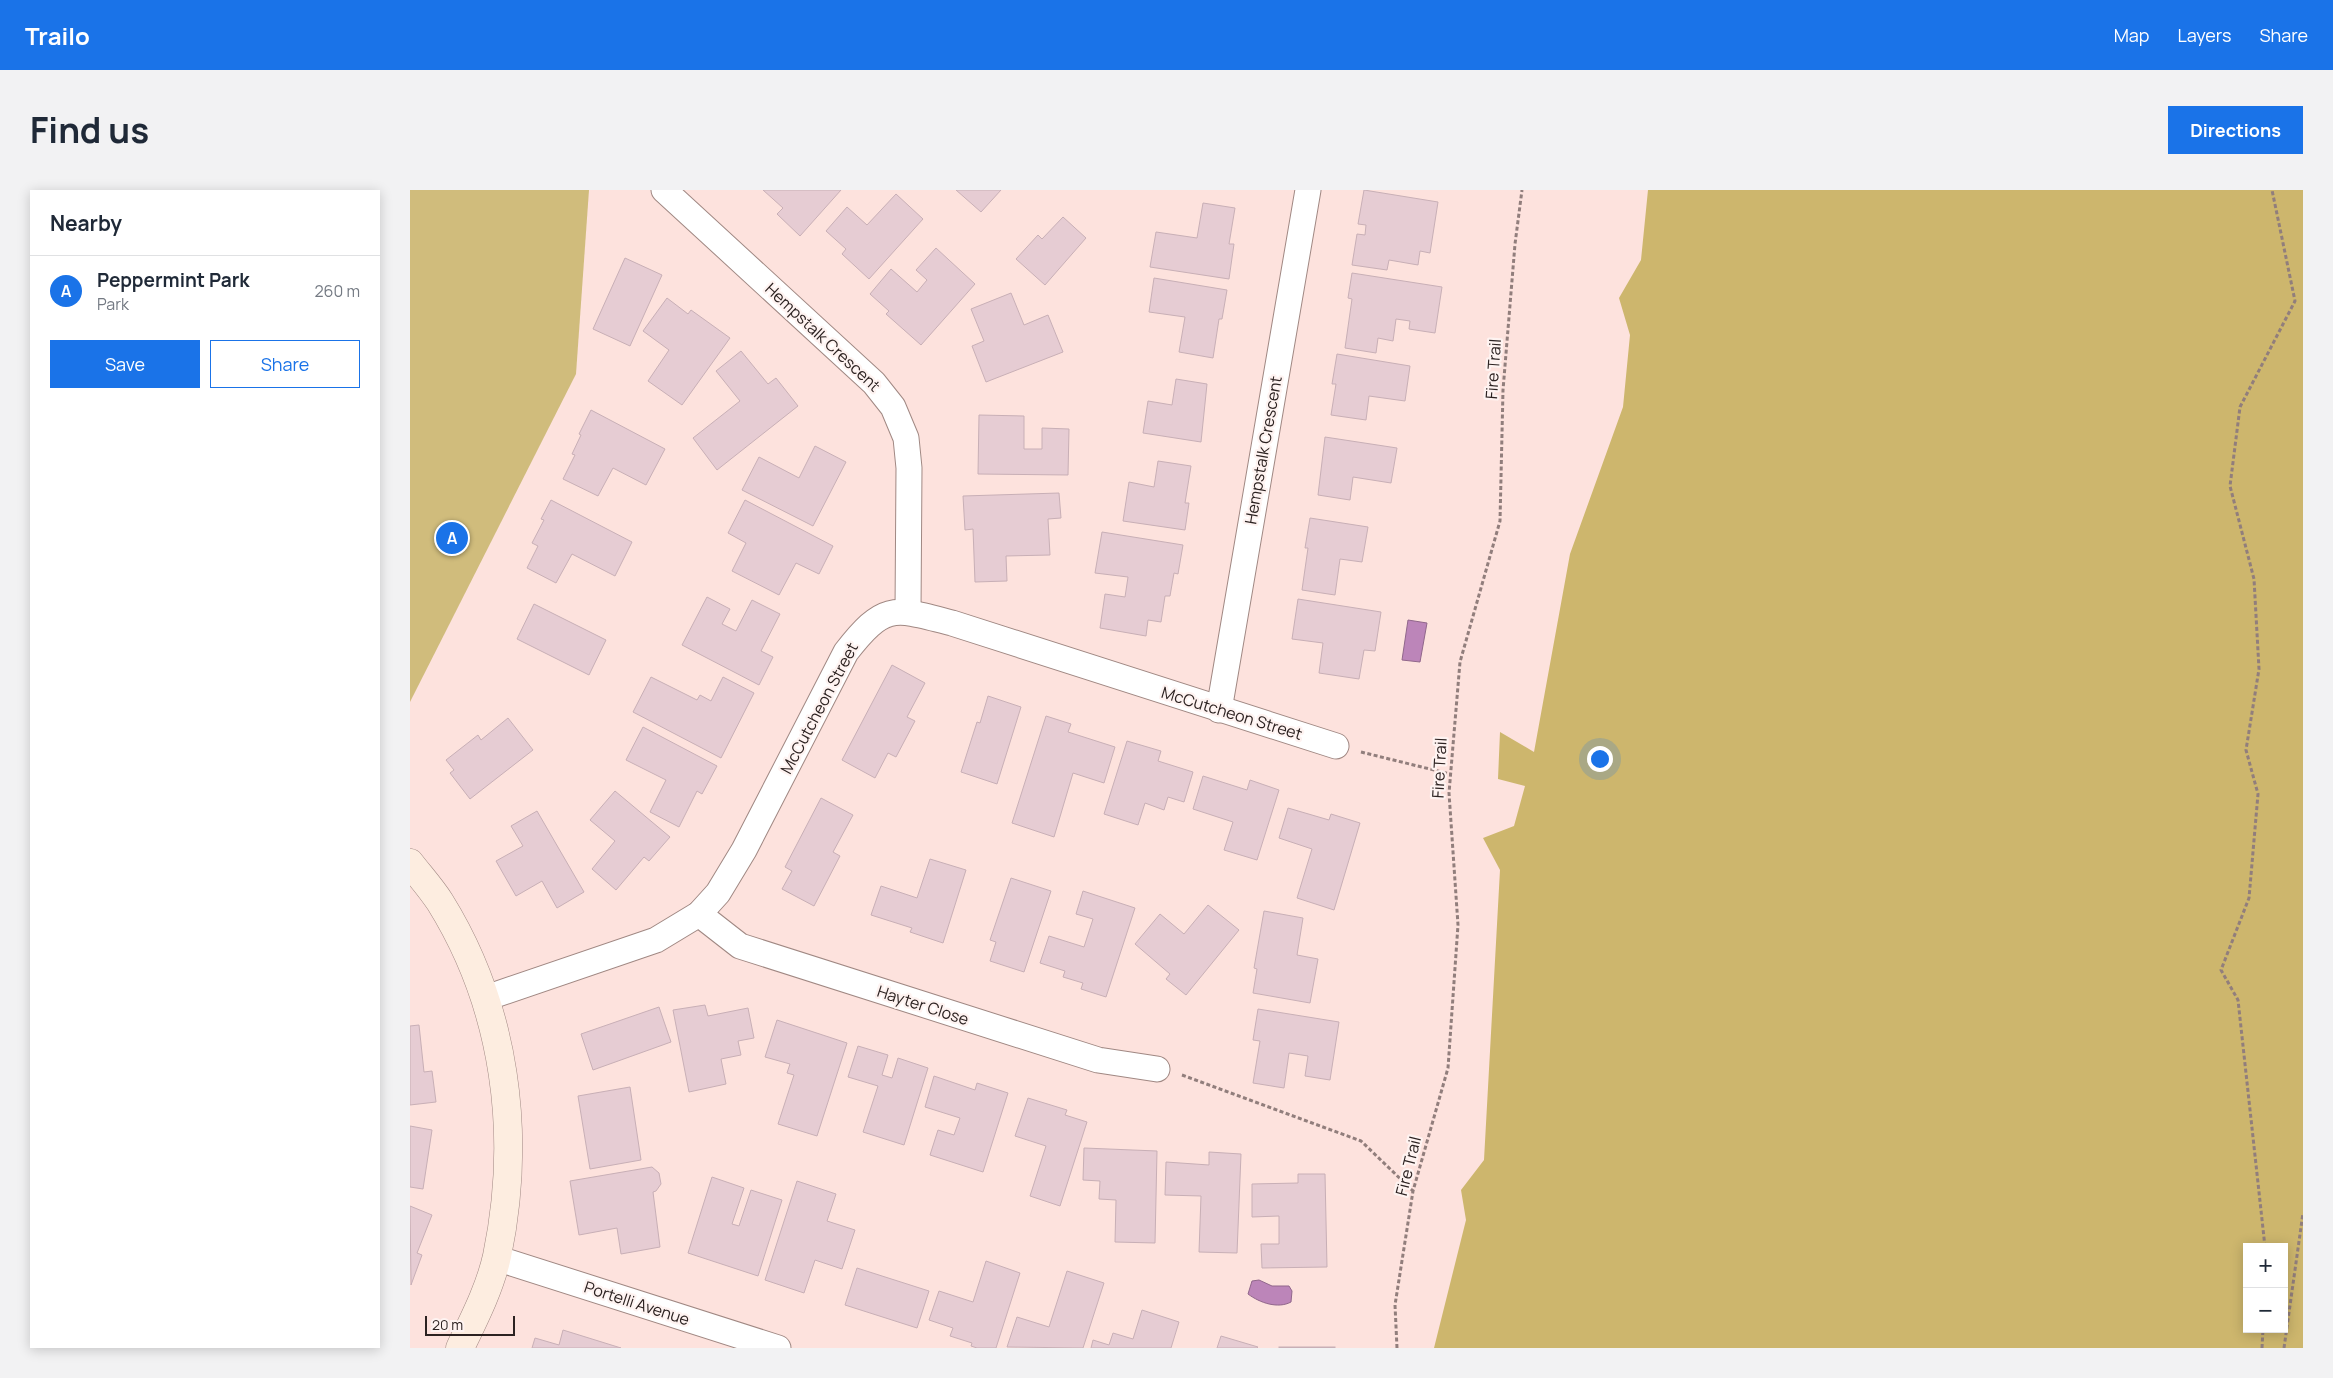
<!DOCTYPE html>
<html lang="en">
<head>
<meta charset="utf-8">
<style>
  :root { --surface:#fff; --page:#f2f2f3; --text:#1f2937; --muted:#747a83; --line:#e0e1e3; --accent:#1a73e8 }
  body { margin:0; font-family:Manrope,sans-serif; background:var(--page); color:var(--text) }
  .controls { position:absolute; right:15px; bottom:15px; display:grid; overflow:hidden; border-radius:0px; box-shadow:0 2px 12px #0003 }
  .controls button { width:45px; height:45px; display:grid; place-items:center; padding:0; border:0; border-bottom:1px solid var(--line); background:var(--surface); color:var(--text); font:25px sans-serif }
  .scale { position:absolute; left:15px; bottom:12px; width:90px; box-sizing:border-box; padding-left:5px; border:2px solid #2c2221; border-top:0; font-size:14px; line-height:18px; white-space:nowrap; color:#2c2221; -webkit-text-stroke:4px #fef3f1; paint-order:stroke }
  .you { position:absolute; left:1189px; top:568px; width:18px; height:18px; margin:-12px; border:4px solid #fff; border-radius:50%; background:#1a73e8; box-shadow:0 0 0 8px #1a73e833 }
  .badge { display:grid; place-items:center; width:32px; height:32px; border-radius:50%; background:var(--accent); color:#fff; font-size:16px; font-weight:700 }
  .pin { position:absolute; translate:-50% -50%; border:2px solid #fff; box-shadow:0 1px 5px #0006 }
  .list { margin:0; padding:0; list-style:none }
  h2 { display:flex; justify-content:space-between; align-items:center; height:65px; margin:0; padding:0 20px; font-size:21px }
  h2 small { font-size:16px; font-weight:400; color:var(--muted) }
  .list li { display:grid; grid-template-columns:32px 1fr auto; gap:15px; align-items:center; box-sizing:border-box; height:70px; padding:0 20px; border-top:1px solid var(--line) }
  .list b { display:block; font-size:19px; white-space:nowrap }
  .list p { margin:0; font-size:16px; white-space:nowrap; color:var(--muted) }
  .list em { font-size:16px; font-style:normal; color:var(--muted) }
  .actions { display:flex; gap:10px; padding:15px 20px }
  .actions a { flex:1; padding:11px 0; border:1px solid var(--accent); border-radius:0px; text-align:center; font-size:18px; color:var(--accent) }
  .actions .main { background:var(--accent); color:#fff }
  .map { position:relative; flex:none; width:1893px; height:1158px; overflow:hidden; border-radius:0px }
  header { display:flex; align-items:center; gap:30px; box-sizing:border-box; height:70px; padding:0 25px; background:var(--accent); color:#fff }
  header strong { font-size:24px }
  nav { display:flex; gap:28px; margin-inline-start:auto; font-size:18px }
  .intro { display:flex; align-items:center; justify-content:space-between; box-sizing:border-box; height:120px; padding:0 30px }
  h1 { margin:0; font-size:35px }
  .button { padding:12px 22px; border-radius:0px; background:var(--accent); color:#fff; font-size:18px; font-weight:700 }
  main { display:flex; gap:30px; padding:0 30px }
  aside { flex:1; background:var(--surface); border-radius:0px; box-shadow:0 2px 12px #0003 }
  .map>svg:first-child { display:block }
  .green { fill:#d0bc7c }
  .forest { fill:#cdb66d; fill-rule:evenodd }
  .water { fill:#bc85b9; stroke:#91678b }
  .building { fill:#e6ccd3; stroke:#c8afb6 }
  .lines { fill:none; stroke-linecap:round; stroke-linejoin:round }
  .street-casing { stroke:#a08883; stroke-width:27 }
  .secondary-casing { stroke:#a08883; stroke-width:29 }
  .path { stroke:#917e7c; stroke-width:3; stroke-dasharray:4 2.5; stroke-linecap:butt }
  .street { stroke:#fff; stroke-width:25 }
  .secondary { stroke:#fdede0; stroke-width:28 }
  .labels { text-anchor:middle; dominant-baseline:central; stroke-width:4.5; stroke-linejoin:round; paint-order:stroke }
  .street-label { font-size:16px; fill:#2c2221; stroke:#fef3f1 }
</style>
</head>
<body>
<header>
<strong>Trailo</strong>
<nav><a>Map</a><a>Layers</a><a>Share</a></nav>
</header>
<div class="intro"><h1>Find us</h1><a class="button">Directions</a></div>
<main>
<aside>
<h2>Nearby<small></small></h2>
<ul class="list">
<li><span class="badge">A</span><div><b>Peppermint Park</b><p>Park</p></div><em>260 m</em></li>
</ul>
<div class="actions"><a class="main">Save</a><a>Share</a></div>
</aside>
<div class="map">
<svg width="1893" height="1158" viewBox="0 0 1893 1158">
  <rect width="100%" height="100%" fill="#fde2dd"/>
  <path class="green" d="M0,0H179L166,184L0,512Z"/>
  <path class="forest" d="M1238,0H1893V1158H1024L1056,1030L1051,1000L1074,970L1090,680L1073,648L1104,636L1115,596L1088,589L1090,542L1124,562L1160,364L1213,217L1220,145L1209,108L1231,70ZM1837,1057H1874V1139H1837Z"/>
  <g class="water">
    <path d="M998,430L1017,433L1010,472L992,470Z"/>
    <path d="M849,1090L862,1096H879L882,1101L881,1112C868,1119 850,1113 838,1104L842,1091Z"/>
  </g>
  <g class="building">
    <path d="M353,0H431L390,46L367,24L373,18Z"/>
    <path d="M546,0H591L571,22Z"/>
    <path d="M954,0L1028,12L1020,63L1010,61L1008,75L979,70L977,80L942,75L947,44L955,45L956,35L948,34Z"/>
    <path d="M486,4L513,29L459,89L432,64L436,59L416,41L437,17L457,35Z"/>
    <path d="M793,13L825,18L819,54H824L819,89L740,77L746,42L787,48Z"/>
    <path d="M653,27L676,48L635,95L606,69L628,45L632,49Z"/>
    <path d="M526,58L565,94L511,155L476,124L479,121L460,104L481,79L507,102L517,90L506,80Z"/>
    <path d="M215,68L252,85L220,156L183,139Z"/>
    <path d="M942,83L1032,97L1025,143L999,139L1000,131L986,129L983,151L968,148L966,163L935,158L942,109L938,108Z"/>
    <path d="M744,88L817,100L812,129H809L803,168L769,162L775,127L739,122Z"/>
    <path d="M601,103L614,135L638,125L653,162L576,192L562,156L574,151L561,119Z"/>
    <path d="M257,108L278,124L281,120L320,148L272,215L238,191L259,160L233,141Z"/>
    <path d="M331,161L358,194L366,188L388,216L307,280L283,248L330,211L306,181Z"/>
    <path d="M927,164L1000,176L995,211L959,206L956,230L921,225L926,194H922Z"/>
    <path d="M766,189L797,194L791,252L733,243L738,211L762,215Z"/>
    <path d="M181,220L255,259L236,295L203,278L188,306L153,289L165,265L162,264L171,245L169,244Z"/>
    <path d="M569,225L614,226V259H632V238L659,239L658,285L568,284Z"/>
    <path d="M915,247L987,258L981,293L943,287L940,310L908,305Z"/>
    <path d="M405,256L436,272L403,336L332,300L349,267L389,288Z"/>
    <path d="M748,271L781,276L775,313H779L775,340L713,331L719,292L744,297Z"/>
    <path d="M649,303L651,328L638,329L640,365L596,366L597,391L565,392L563,339L555,340L553,306Z"/>
    <path d="M141,310L222,352L205,386L162,364L146,393L117,378L128,356L122,353L134,330L131,329Z"/>
    <path d="M335,310L423,356L409,384L386,373L369,405L322,381L336,353L318,343Z"/>
    <path d="M900,328L958,337L952,372L930,369L925,405L892,400L898,358H895Z"/>
    <path d="M692,342L773,355L768,384L764,383L760,406H755L751,432L738,430L736,446L690,438L695,404L715,407L718,387L685,383Z"/>
    <path d="M297,407L320,419L312,434L326,441L342,410L370,424L351,461L363,467L349,495L272,455Z"/>
    <path d="M888,409L971,422L965,461L954,460L949,489L909,483L913,453L882,449Z"/>
    <path d="M124,414L196,450L179,485L107,449Z"/>
    <path d="M482,475L515,493L497,527L505,531L486,567L478,563L465,588L432,570Z"/>
    <path d="M241,487L287,510L290,505L301,511L313,487L344,503L311,568L223,522Z"/>
    <path d="M578,506L611,517L587,594L551,582L567,532L570,533Z"/>
    <path d="M636,526L661,534L658,542L705,557L694,593L663,583L644,647L602,633Z"/>
    <path d="M98,528L123,560L60,609L40,583L44,580L36,570L68,545L71,550Z"/>
    <path d="M233,537L307,576L292,604L287,601L269,637L240,622L256,590L216,570Z"/>
    <path d="M717,551L751,561L748,571L783,582L774,612L758,607L754,620L735,613L728,635L694,624Z"/>
    <path d="M793,586L837,600L840,590L869,600L847,670L814,660L823,632L783,619Z"/>
    <path d="M205,601L260,647L239,671L234,667L206,700L182,679L205,651L180,630Z"/>
    <path d="M411,608L443,625L423,662L430,666L404,716L372,699L382,681L375,677Z"/>
    <path d="M878,618L919,630L921,624L950,633L924,720L887,708L902,659L869,648Z"/>
    <path d="M127,621L174,702L147,718L132,691L106,706L86,671L113,656L101,636Z"/>
    <path d="M520,669L556,680L533,753L500,742L502,738L461,725L471,696L507,708Z"/>
    <path d="M601,688L641,701L614,782L580,771L586,752L580,750Z"/>
    <path d="M673,701L725,718L696,807L671,799L673,793L653,787L655,781L630,773L639,746L674,757L683,729L666,724Z"/>
    <path d="M798,715L829,740L776,805L756,789L760,784L725,754L750,724L774,744Z"/>
    <path d="M854,721L893,728L887,765L908,769L900,813L843,803L847,779L844,778Z"/>
    <path d="M295,815L298,826L338,818L344,848L328,851L331,865L311,869L316,894L279,902L263,820Z"/>
    <path d="M249,817L261,852L183,880L171,844Z"/>
    <path d="M848,819L929,832L920,890L895,886L898,866L879,863L874,898L843,893L850,851L843,850Z"/>
    <path d="M367,830L437,853L407,946L368,934L384,885L377,883L380,874L355,867Z"/>
    <path d="M9,835L14,882L22,881L26,912L0,915V836Z"/>
    <path d="M448,856L478,865L472,885L482,888L488,868L518,878L494,955L453,942L468,896L438,887Z"/>
    <path d="M524,886L565,900L567,893L598,903L573,982L520,965L528,940L544,945L550,928L515,917Z"/>
    <path d="M220,897L231,970L180,979L168,906Z"/>
    <path d="M618,908L657,920L655,925L677,932L650,1016L620,1006L636,956L605,946Z"/>
    <path d="M0,936L22,940L13,999L0,997Z"/>
    <path d="M674,958L747,961L745,1053L705,1052L706,1010L689,1009L690,991L673,990Z"/>
    <path d="M799,962L831,964L827,1063L789,1062L791,1006L755,1005L756,972L799,975Z"/>
    <path d="M242,977L249,983L251,994L246,1001L243,1002L250,1057L211,1064L207,1038L169,1045L160,991Z"/>
    <path d="M888,984H915L917,1077L852,1078L851,1054H869V1026L842,1027V994L888,993Z"/>
    <path d="M302,987L334,998L322,1034L329,1036L341,1000L372,1010L348,1086L278,1063Z"/>
    <path d="M387,991L426,1004L417,1031L445,1040L432,1079L405,1070L394,1103L355,1090Z"/>
    <path d="M0,1016L22,1025L7,1063L12,1065L1,1095Z"/>
    <path d="M576,1071L610,1083L586,1158H567L561,1156L562,1153L540,1146L543,1138L519,1130L529,1101L563,1112Z"/>
    <path d="M447,1078L519,1101L507,1138L435,1115Z"/>
    <path d="M657,1081L694,1093L673,1158L597,1157L607,1127L639,1137Z"/>
    <path d="M732,1120L769,1132L761,1158H681L683,1150L699,1155L703,1143L723,1149Z"/>
    <path d="M153,1140L211,1158H122L125,1148L149,1155Z"/>
    <path d="M811,1146L848,1157L847,1158H807Z"/>
    <rect x="869" y="1157" width="56" height="1"/>
  </g>
  <g class="lines">
    <defs>
      <g id="street">
        <path d="M254,0L464,193L483,217L496,248L499,278L498,422"/>
        <path d="M809,520L898,0"/>
        <path d="M289,724L330,756L688,870L747,879"/>
        <path d="M76,808L246,750L289,724L308,703L334,660L436,462C475,412 484,418 542,433L926,556"/>
        <path d="M86,1068L368,1158"/>
      </g>
      <path id="secondary" d="M0,673C10,686 21,698 30,712C96,818 112,945 87,1066C80,1098 64,1129 50,1158"/>
    </defs>
    <use href="#street" class="street-casing"/>
    <use href="#secondary" class="secondary-casing"/>
    <g class="path">
      <path d="M951,562L1040,584"/>
      <path d="M772,885L951,951L1003,1001"/>
      <path d="M1855,1057L1828,810L1811,780L1839,708L1848,604L1836,560L1849,479L1844,389L1820,296L1830,217L1885,111L1862,0"/>
      <path d="M987,1158L985,1115L1003,1001L1038,878L1048,735L1039,603L1050,472L1090,331L1093,200L1105,54L1112,0"/>
      <path d="M1852,1158L1853,1139"/>
      <path d="M1874,1158L1893,1023"/>
    </g>
    <use href="#street" class="street"/>
    <use href="#secondary" class="secondary"/>
  </g>
  <g class="labels">
    <g class="street-label">
      <text transform="translate(413 147) rotate(43)">Hempstalk Crescent</text>
      <text transform="translate(1083 179) rotate(-86)">Fire Trail</text>
      <text transform="translate(853 260) rotate(-80)">Hempstalk Crescent</text>
      <text transform="translate(409 518) rotate(-62)">McCutcheon Street</text>
      <text transform="translate(822 523) rotate(17)">McCutcheon Street</text>
      <text transform="translate(1029 578) rotate(-87)">Fire Trail</text>
      <text transform="translate(513 815) rotate(18)">Hayter Close</text>
      <text transform="translate(998 976) rotate(-76)">Fire Trail</text>
      <text transform="translate(227 1113) rotate(18)">Portelli Avenue</text>
    </g>
  </g>
</svg>
<div class="controls">
<button>+</button>
<button>−</button>
</div>
<div class="scale">20 m</div>
<div class="you"></div>
<div class="pin badge" style="left:42px;top:348px">A</div>
</div>
</main>
</body>
</html>
